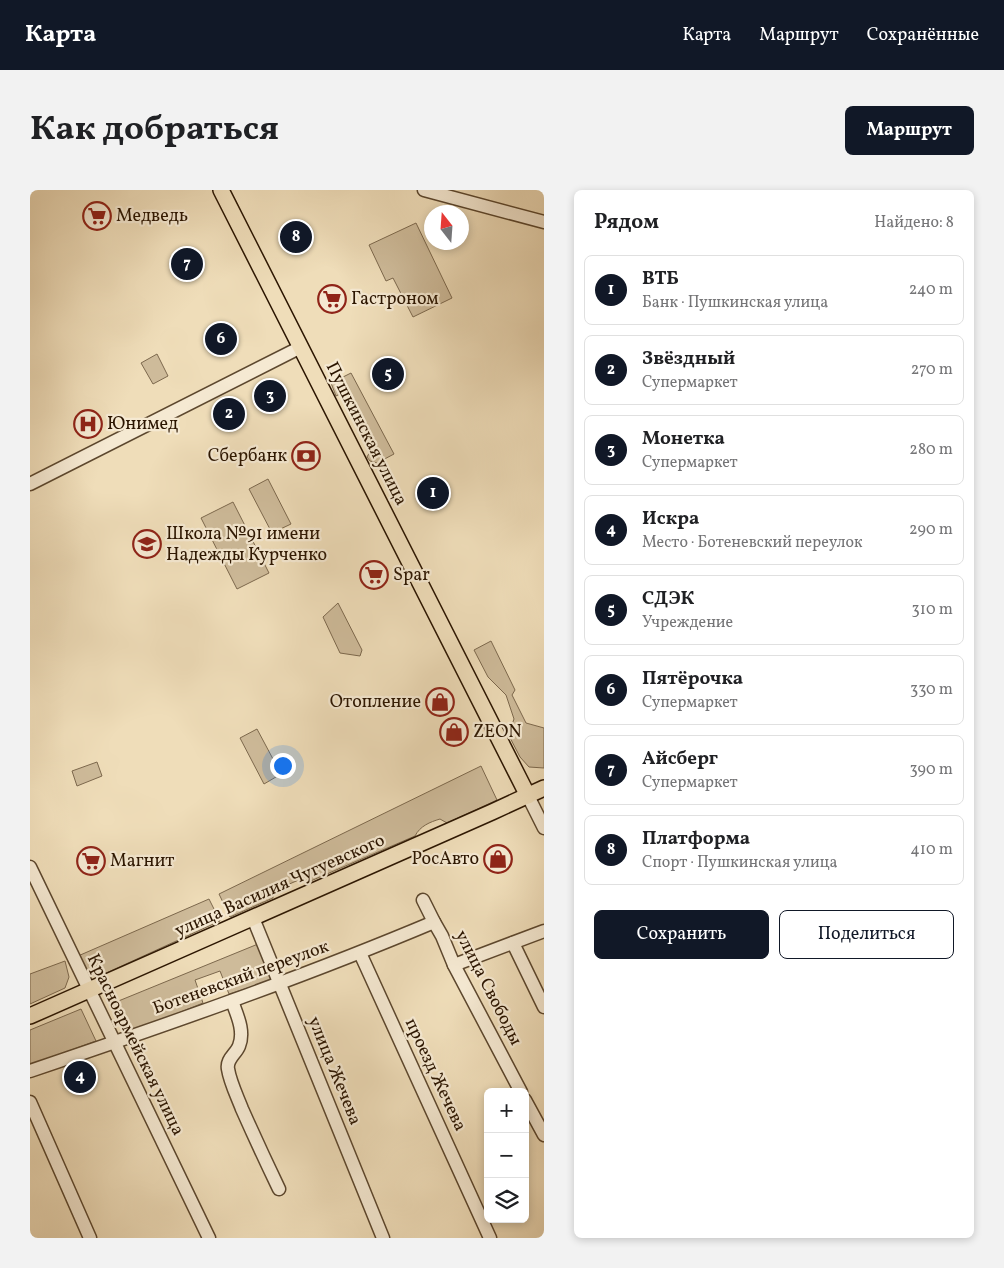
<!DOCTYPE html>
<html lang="ru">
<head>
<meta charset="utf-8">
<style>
  :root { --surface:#fff; --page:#f2f2f2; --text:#202124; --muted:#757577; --line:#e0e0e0; --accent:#111827 }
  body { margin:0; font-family:Vollkorn,serif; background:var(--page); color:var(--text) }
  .controls { position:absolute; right:15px; bottom:15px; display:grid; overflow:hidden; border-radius:8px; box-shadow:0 2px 8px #0003 }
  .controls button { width:45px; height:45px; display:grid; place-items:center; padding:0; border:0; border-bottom:1px solid var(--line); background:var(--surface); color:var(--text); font:25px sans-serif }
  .compass { position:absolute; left:394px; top:15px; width:45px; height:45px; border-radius:50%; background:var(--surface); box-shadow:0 2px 8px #0003; rotate:343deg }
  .you { position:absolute; left:252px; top:575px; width:18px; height:18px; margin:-12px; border:4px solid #fff; border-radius:50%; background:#1a73e8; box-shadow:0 0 0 8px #1a73e833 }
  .badge { display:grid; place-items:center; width:32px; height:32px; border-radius:50%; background:var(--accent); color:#fff; font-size:16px; font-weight:700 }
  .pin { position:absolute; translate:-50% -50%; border:2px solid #fff; box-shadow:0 1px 5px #0006 }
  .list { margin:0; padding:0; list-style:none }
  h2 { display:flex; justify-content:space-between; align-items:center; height:65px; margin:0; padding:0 20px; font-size:21px }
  h2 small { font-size:16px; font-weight:400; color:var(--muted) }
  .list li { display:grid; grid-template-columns:32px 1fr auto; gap:15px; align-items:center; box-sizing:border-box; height:70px; margin:0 10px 10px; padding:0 10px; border:1px solid var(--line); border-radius:8px }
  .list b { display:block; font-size:19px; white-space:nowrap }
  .list p { margin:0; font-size:16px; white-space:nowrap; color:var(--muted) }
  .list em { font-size:16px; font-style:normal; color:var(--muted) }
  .actions { display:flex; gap:10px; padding:15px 20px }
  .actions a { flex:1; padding:11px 0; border:1px solid var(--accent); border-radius:8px; text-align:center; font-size:18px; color:var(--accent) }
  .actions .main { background:var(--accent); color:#fff }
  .icon { flex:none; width:28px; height:28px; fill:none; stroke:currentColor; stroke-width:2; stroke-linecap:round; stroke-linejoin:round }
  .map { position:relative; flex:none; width:514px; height:1048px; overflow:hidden; border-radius:8px }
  header { display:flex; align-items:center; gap:30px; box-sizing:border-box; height:70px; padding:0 25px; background:var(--accent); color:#fff }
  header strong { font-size:24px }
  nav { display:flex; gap:28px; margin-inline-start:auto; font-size:18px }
  .intro { display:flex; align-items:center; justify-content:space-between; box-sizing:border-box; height:120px; padding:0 30px }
  h1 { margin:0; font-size:35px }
  .button { padding:12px 22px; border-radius:8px; background:var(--accent); color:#fff; font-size:18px; font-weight:700 }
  main { display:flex; gap:30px; padding:0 30px }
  aside { flex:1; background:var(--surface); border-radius:8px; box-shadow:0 2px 8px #0003 }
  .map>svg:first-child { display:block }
  .green { fill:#cebb9a; stroke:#7c684d }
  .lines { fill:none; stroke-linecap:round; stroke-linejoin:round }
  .minor-casing { stroke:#5c472e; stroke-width:15 }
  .major-casing { stroke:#2b1500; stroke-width:18 }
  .minor { stroke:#f5e9d2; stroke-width:12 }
  .major { stroke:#efddb9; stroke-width:15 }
  .labels { text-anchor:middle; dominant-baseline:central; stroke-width:4.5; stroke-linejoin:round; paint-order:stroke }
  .poi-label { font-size:18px; fill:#2b1500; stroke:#f5e9d2; text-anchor:start }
  .street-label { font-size:18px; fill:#2b1500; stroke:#f5e9d2 }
</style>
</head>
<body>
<header>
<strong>Карта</strong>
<nav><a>Карта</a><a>Маршрут</a><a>Сохранённые</a></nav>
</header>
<div class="intro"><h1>Как добраться</h1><a class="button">Маршрут</a></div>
<main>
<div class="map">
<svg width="514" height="1048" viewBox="0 0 514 1048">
  <rect width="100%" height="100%" fill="#efddb9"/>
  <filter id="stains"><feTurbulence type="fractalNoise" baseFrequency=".004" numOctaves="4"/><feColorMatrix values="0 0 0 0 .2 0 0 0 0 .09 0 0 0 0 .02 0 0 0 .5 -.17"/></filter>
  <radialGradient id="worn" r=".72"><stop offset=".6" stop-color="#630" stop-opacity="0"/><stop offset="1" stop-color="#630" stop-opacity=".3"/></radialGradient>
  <g class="green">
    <path d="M386,33L422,108L383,127L363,88L356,91L339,55Z"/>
    <path d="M127,164L138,186L123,194L111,173Z"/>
    <path d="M321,183L364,264L347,273L340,271L337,267L341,260L312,203L306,206L301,193Z"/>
    <path d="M238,289L261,334L242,343L219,299Z"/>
    <path d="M203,312L239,383L207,399L171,328Z"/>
    <path d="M308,413L332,460L330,466L310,463L293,427Z"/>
    <path d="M461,451L485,500L482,505L496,533L514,538V578L499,577L490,567L476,540L481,537L484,529L476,505L458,487L444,460Z"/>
    <path d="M227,539L251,584L234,594L210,548Z"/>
    <path d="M67,572L72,586L47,596L42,581Z"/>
    <path d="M451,576L467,610L417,633L410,629C400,632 390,636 385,646L276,693L271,689L243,701V708L200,727L189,704Z"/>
    <path d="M179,709L190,731L74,784L61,785L53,777L48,766Z"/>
    <path d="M228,754L243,790L199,804L190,781L165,790L173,813L101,842L86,812Z"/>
    <path d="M35,771L39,787L35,798L0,814V784Z"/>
    <path d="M51,819L66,851L0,875V840Z"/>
  </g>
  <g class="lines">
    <defs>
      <g id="minor">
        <path d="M394,0L514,32"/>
        <path d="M0,294L271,157"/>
        <path d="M498,606L514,638"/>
        <path d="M0,677L179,1048"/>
        <path d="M393,710L404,732L412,746L424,775L491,902"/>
        <path d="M223,728L353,1048"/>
        <path d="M483,753L514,817"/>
        <path d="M330,763L460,1048"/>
        <path d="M424,775L514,741"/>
        <path d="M202,811C207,825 215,841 209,856C206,864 196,869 198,879C200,892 207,906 212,919C224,946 236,972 249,999"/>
        <path d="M0,881C136,835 271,788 404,732"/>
        <path d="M495,910L514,945"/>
        <path d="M0,912L60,1048"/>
      </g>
      <g id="major">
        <path d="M191,0L498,606"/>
        <path d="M0,826L462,622L514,598"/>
      </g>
    </defs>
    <use href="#minor" class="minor-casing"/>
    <use href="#major" class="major-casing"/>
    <use href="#minor" class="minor"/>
    <use href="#major" class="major"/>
  </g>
  <defs>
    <symbol id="supermarket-ring" viewBox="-11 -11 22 22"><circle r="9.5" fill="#f5e9d2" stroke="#8f2418" stroke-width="1.5"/><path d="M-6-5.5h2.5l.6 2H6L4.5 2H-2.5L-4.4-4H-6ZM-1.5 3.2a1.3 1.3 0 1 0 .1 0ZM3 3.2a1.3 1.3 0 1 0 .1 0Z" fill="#8f2418"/></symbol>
    <symbol id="hospital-ring" viewBox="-11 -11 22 22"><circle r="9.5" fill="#f5e9d2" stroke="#8f2418" stroke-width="1.5"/><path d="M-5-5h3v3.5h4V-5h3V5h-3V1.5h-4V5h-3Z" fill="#8f2418"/></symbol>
    <symbol id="bank-ring" viewBox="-11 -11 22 22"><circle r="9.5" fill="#f5e9d2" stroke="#8f2418" stroke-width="1.5"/><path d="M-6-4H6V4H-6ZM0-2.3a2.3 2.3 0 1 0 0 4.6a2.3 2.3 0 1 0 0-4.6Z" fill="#8f2418"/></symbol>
    <symbol id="school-ring" viewBox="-11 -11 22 22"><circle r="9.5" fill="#f5e9d2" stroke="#8f2418" stroke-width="1.5"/><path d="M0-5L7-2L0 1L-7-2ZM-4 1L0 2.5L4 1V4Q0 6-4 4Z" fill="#8f2418"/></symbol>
    <symbol id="shop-ring" viewBox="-11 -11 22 22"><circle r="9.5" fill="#f5e9d2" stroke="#8f2418" stroke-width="1.5"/><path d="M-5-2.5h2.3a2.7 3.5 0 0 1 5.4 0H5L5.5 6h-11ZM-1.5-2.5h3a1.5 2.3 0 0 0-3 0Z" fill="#8f2418"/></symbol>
  </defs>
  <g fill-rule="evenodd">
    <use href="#supermarket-ring" x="51" y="10" width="32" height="32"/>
    <use href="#supermarket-ring" x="286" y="93" width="32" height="32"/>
    <use href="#hospital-ring" x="42" y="218" width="32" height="32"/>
    <use href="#bank-ring" x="260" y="250" width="32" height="32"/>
    <use href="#school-ring" x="101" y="338" width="32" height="32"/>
    <use href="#supermarket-ring" x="328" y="369" width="32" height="32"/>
    <use href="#shop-ring" x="394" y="496" width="32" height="32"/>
    <use href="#shop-ring" x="408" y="526" width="32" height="32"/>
    <use href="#shop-ring" x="452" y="653" width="32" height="32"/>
    <use href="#supermarket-ring" x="45" y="655" width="32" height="32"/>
  </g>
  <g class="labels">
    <g class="poi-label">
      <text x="86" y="26">Медведь</text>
      <text x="321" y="109">Гастроном</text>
      <text x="77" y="234">Юнимед</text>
      <text x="257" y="266" text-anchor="end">Сбербанк</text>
      <text x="136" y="344">Школа №91 имени<tspan x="136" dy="21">Надежды Курченко</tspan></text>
      <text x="363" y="385">Spar</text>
      <text x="391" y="512" text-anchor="end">Отопление</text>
      <text x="443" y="542">ZEON</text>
      <text x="449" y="669" text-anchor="end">РосАвто</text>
      <text x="80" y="671">Магнит</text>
    </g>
    <g class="street-label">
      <text transform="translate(336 244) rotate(63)">Пушкинская улица</text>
      <text transform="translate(250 696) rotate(-24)">улица Василия Чугуевского</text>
      <text transform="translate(211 788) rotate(-20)">Ботеневский переулок</text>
      <text transform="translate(458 798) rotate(63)">улица Свободы</text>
      <text transform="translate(105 855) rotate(64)">Красноармейская улица</text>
      <text transform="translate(304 881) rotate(68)">улица Жечева</text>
      <text transform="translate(405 885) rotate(65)">проезд Жечева</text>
    </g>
  </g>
  <rect width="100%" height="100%" filter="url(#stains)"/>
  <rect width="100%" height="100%" fill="url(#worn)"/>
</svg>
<div class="controls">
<button>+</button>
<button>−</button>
<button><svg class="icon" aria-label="layers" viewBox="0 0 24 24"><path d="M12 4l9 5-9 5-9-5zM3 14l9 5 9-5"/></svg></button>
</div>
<svg class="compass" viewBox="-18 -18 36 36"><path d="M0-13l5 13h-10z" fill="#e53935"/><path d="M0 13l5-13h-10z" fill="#757577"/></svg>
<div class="you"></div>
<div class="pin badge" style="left:403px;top:303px">1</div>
<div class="pin badge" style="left:199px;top:224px">2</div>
<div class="pin badge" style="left:240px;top:206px">3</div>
<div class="pin badge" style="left:50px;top:887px">4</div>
<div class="pin badge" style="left:358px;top:184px">5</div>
<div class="pin badge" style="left:191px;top:149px">6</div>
<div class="pin badge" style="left:157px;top:74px">7</div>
<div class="pin badge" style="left:266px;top:47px">8</div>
</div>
<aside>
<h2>Рядом<small>Найдено: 8</small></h2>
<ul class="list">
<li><span class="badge">1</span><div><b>ВТБ</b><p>Банк · Пушкинская улица</p></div><em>240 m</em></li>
<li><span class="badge">2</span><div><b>Звёздный</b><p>Супермаркет</p></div><em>270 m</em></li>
<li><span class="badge">3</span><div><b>Монетка</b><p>Супермаркет</p></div><em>280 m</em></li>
<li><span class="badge">4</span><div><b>Искра</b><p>Место · Ботеневский переулок</p></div><em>290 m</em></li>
<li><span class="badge">5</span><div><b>СДЭК</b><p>Учреждение</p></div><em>310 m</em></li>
<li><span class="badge">6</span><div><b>Пятёрочка</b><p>Супермаркет</p></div><em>330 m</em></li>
<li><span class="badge">7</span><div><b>Айсберг</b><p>Супермаркет</p></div><em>390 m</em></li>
<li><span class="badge">8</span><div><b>Платформа</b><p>Спорт · Пушкинская улица</p></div><em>410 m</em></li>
</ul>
<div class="actions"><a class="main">Сохранить</a><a>Поделиться</a></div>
</aside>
</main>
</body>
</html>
